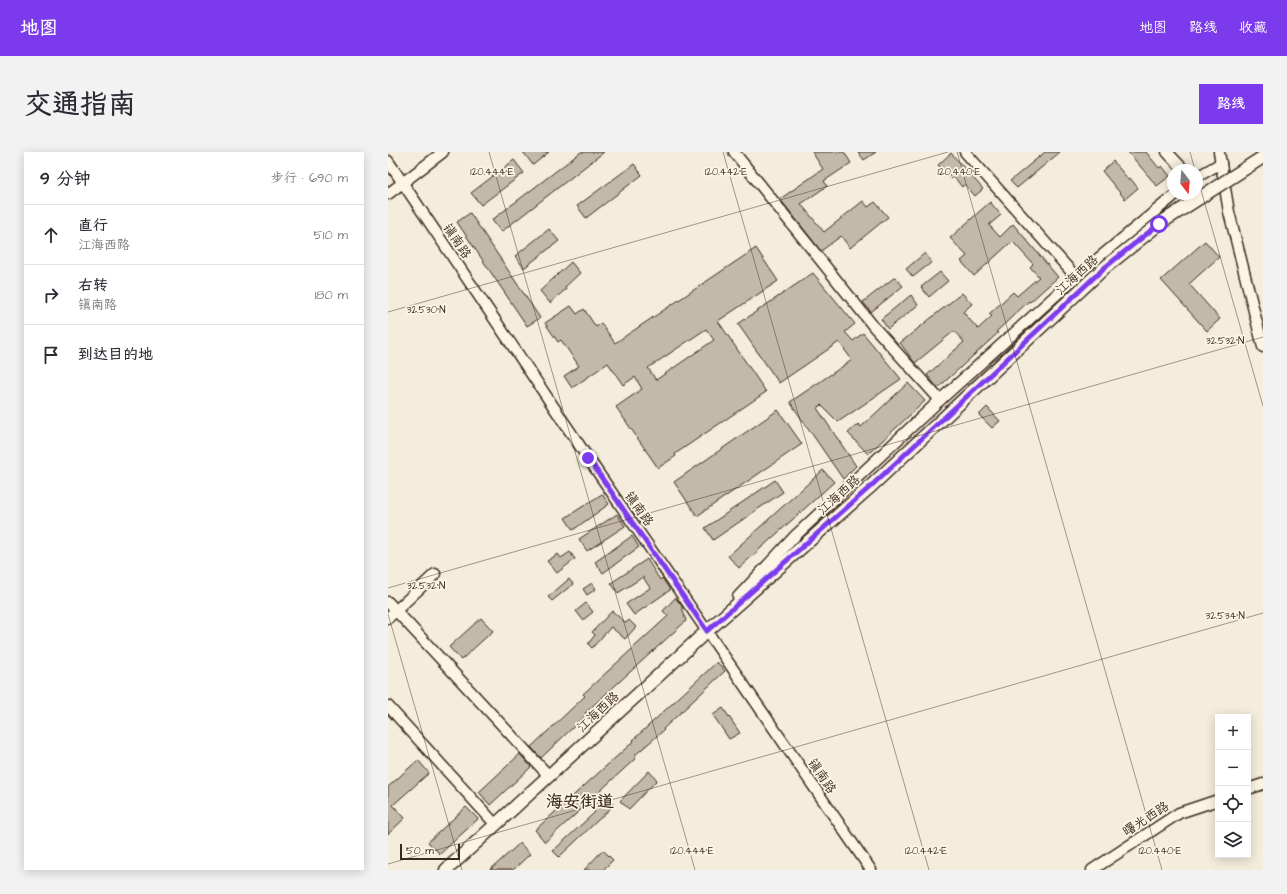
<!DOCTYPE html>
<html lang="zh">
<head>
<meta charset="utf-8">
<style>
  :root { --surface:#fff; --page:#f2f2f3; --text:#2b2b33; --muted:#7c7c81; --line:#e1e1e2; --accent:#7c3aed }
  body { margin:0; font-family:"Architects Daughter","LXGW WenKai TC",sans-serif; background:var(--page); color:var(--text) }
  .controls { position:absolute; right:12px; bottom:12px; display:grid; overflow:hidden; border-radius:0px; box-shadow:0 2px 10px #0003 }
  .controls button { width:36px; height:36px; display:grid; place-items:center; padding:0; border:0; border-bottom:1px solid var(--line); background:var(--surface); color:var(--text); font:20px sans-serif }
  .compass { position:absolute; left:779px; top:12px; width:36px; height:36px; border-radius:50%; background:var(--surface); box-shadow:0 2px 10px #0003; rotate:164deg }
  .scale { position:absolute; left:12px; bottom:10px; width:60px; box-sizing:border-box; padding-left:4px; border:2px solid #3b2a1e; border-top:0; font-size:11px; line-height:14px; white-space:nowrap; color:#3b2a1e; -webkit-text-stroke:3px #fcf5e5; paint-order:stroke }
  .stop { position:absolute; width:12px; height:12px; margin:-9px; border:3px solid #7c3aed; border-radius:50%; background:#fff }
  .stop.end { background:#7c3aed; border-color:#fff; box-shadow:0 1px 4px #0008 }
  .list { margin:0; padding:0; list-style:none }
  h2 { display:flex; justify-content:space-between; align-items:center; height:52px; margin:0; padding:0 16px; font-size:17px }
  h2 small { font-size:13px; font-weight:400; color:var(--muted) }
  .list li { display:grid; grid-template-columns:26px 1fr auto; gap:12px; align-items:center; box-sizing:border-box; height:60px; padding:0 16px; border-top:1px solid var(--line) }
  .list b { display:block; font-size:15px; white-space:nowrap }
  .list p { margin:0; font-size:13px; white-space:nowrap; color:var(--muted) }
  .list em { font-size:13px; font-style:normal; color:var(--muted) }
  .icon { flex:none; width:22px; height:22px; fill:none; stroke:currentColor; stroke-width:2; stroke-linecap:round; stroke-linejoin:round }
  .map { position:relative; flex:none; width:875px; height:718px; overflow:hidden; border-radius:0px }
  header { display:flex; align-items:center; gap:24px; box-sizing:border-box; height:56px; padding:0 20px; background:var(--accent); color:#fff }
  header strong { font-size:19px }
  nav { display:flex; gap:22px; margin-inline-start:auto; font-size:14px }
  .intro { display:flex; align-items:center; justify-content:space-between; box-sizing:border-box; height:96px; padding:0 24px }
  h1 { margin:0; font-size:28px }
  .button { padding:10px 18px; border-radius:0px; background:var(--accent); color:#fff; font-size:14px; font-weight:700 }
  main { display:flex; gap:24px; padding:0 24px }
  aside { flex:1; background:var(--surface); border-radius:0px; box-shadow:0 2px 10px #0003 }
  .map>svg:first-child { display:block }
  .building { fill:#c3b9aa; stroke:#3b2a1e; fill-rule:evenodd }
  .lines { fill:none; stroke-linecap:round; stroke-linejoin:round }
  .minor-casing { stroke:#3b2a1e; stroke-width:13 }
  .major-casing { stroke:#3b2a1e; stroke-width:15 }
  .minor { stroke:#fcf5e5; stroke-width:10 }
  .major { stroke:#fcf5e5; stroke-width:12 }
  .major-bridge-casing { stroke:#3b2a1e; stroke-width:15; stroke-linecap:butt }
  .major-bridge { stroke:#fcf5e5; stroke-width:12 }
  .route { stroke:#7c3aed; stroke-width:5 }
  .ticks { fill:none; stroke:#3b2a1e; stroke-width:1; stroke-opacity:0.45 }
  .labels { text-anchor:middle; dominant-baseline:central; stroke-width:3.5; stroke-linejoin:round; paint-order:stroke }
  .street-label { font-size:13px; fill:#3b2a1e; stroke:#fcf5e5 }
  .district-label { font-size:17px; font-weight:bold; fill:#3b2a1e; stroke:#fcf5e5 }
  .ticks-label { font-size:10px; text-anchor:middle; fill:#3b2a1e; stroke:#fcf5e5; stroke-width:3.5; stroke-linejoin:round; paint-order:stroke }
</style>
</head>
<body>
<header>
<strong>地图</strong>
<nav><a>地图</a><a>路线</a><a>收藏</a></nav>
</header>
<div class="intro"><h1>交通指南</h1><a class="button">路线</a></div>
<main>
<aside>
<h2>9 分钟<small>步行 · 690 m</small></h2>
<ul class="list">
<li><svg class="icon" aria-label="ahead" viewBox="0 0 24 24"><path d="M12 20V5M6 11l6-6 6 6"/></svg><div><b>直行</b><p>江海西路</p></div><em>510 m</em></li>
<li><svg class="icon" aria-label="right" viewBox="0 0 24 24"><path d="M7 20v-9h11M14 6l5 5-5 5"/></svg><div><b>右转</b><p>镇南路</p></div><em>180 m</em></li>
<li><svg class="icon" aria-label="arrive" viewBox="0 0 24 24"><path d="M6 21V4h12l-3 4 3 4H6"/></svg><div><b>到达目的地</b></div></li>
</ul>
</aside>
<div class="map">
<svg width="875" height="718" viewBox="0 0 875 718">
  <rect width="100%" height="100%" fill="#f4eddd"/>
  <filter id="ink" filterUnits="userSpaceOnUse"><feTurbulence type="fractalNoise" baseFrequency=".025" numOctaves="2"/><feDisplacementMap in="SourceGraphic" scale="8" xChannelSelector="R" yChannelSelector="G"/><feConvolveMatrix kernelMatrix="1 2 1 2 8 2 1 2 1" color-interpolation-filters="sRGB"/></filter>
  <g filter="url(#ink)">
    <g class="building">
      <path d="M135,0H161L145,13Z"/>
      <path d="M193,0H216L113,80L104,68Z"/>
      <path d="M424,0H456L463,11L436,29L439,34L413,52L436,80L475,49L480,55L487,50L500,65L462,96L453,84L433,99L392,47L435,17Z"/>
      <path d="M470,0H488L476,8Z"/>
      <path d="M657,0H672L629,36L622,29Z"/>
      <path d="M740,0H758L771,16L774,14L782,24L769,34Z"/>
      <path d="M563,1L595,37L587,44L577,32L574,35L566,25L563,27L550,13Z"/>
      <path d="M126,8L136,21L93,53L83,41Z"/>
      <path d="M725,9L740,27L742,26L750,36L737,47L714,19Z"/>
      <path d="M246,12L254,23L198,66L189,54Z"/>
      <path d="M602,50L613,63L601,73L612,85L625,72L670,125L642,150L641,149L608,180L610,181L550,236L539,223L576,190L566,179L527,211L512,191L574,141L584,152L575,160L590,177L604,164L601,162L625,140L629,144L651,125L642,115L645,112L625,90L622,93L621,92L586,124L573,109L579,104L562,86Z"/>
      <path d="M82,61L152,166L139,174L69,70Z"/>
      <path d="M161,77L171,89L136,116L127,104Z"/>
      <path d="M817,89L831,105L801,132L832,167L819,179L773,128Z"/>
      <path d="M368,96L390,129L330,169L378,240L287,302L288,304L270,316L228,255L254,237L247,225L235,233L220,211L184,236L176,224L191,214L173,188L170,190L157,171L183,154L189,162L196,157L208,175L213,171L227,191ZM318,177L326,188L268,228L260,216Z"/>
      <path d="M537,101L544,110L525,125L518,117Z"/>
      <path d="M183,110L192,121L177,135L178,137L162,151L152,139Z"/>
      <path d="M552,120L560,129L541,145L533,135Z"/>
      <path d="M425,121L467,172L457,180L465,189L475,181L513,227L450,270L433,253L429,256L468,314L455,327L402,250L464,208L451,190L391,231L350,172Z"/>
      <path d="M507,125L515,134L483,160L475,150Z"/>
      <path d="M523,143L530,153L500,177L493,167Z"/>
      <path d="M520,231L537,249L480,302L460,281L470,272L473,275Z"/>
      <path d="M599,255L612,269L604,276L591,263Z"/>
      <path d="M390,258L414,292L309,364L286,330Z"/>
      <path d="M435,318L446,330L351,416L340,404Z"/>
      <path d="M387,328L395,340L325,388L317,376Z"/>
      <path d="M214,342L221,352L185,378L177,366Z"/>
      <path d="M229,362L237,374L199,399L191,387Z"/>
      <path d="M244,384L251,395L215,421L207,410Z"/>
      <path d="M182,400L187,407L169,421L159,409L170,402L173,406Z"/>
      <path d="M259,407L272,428L274,426L282,438L246,463L238,452L262,436L255,425L230,441L223,431Z"/>
      <path d="M181,427L185,432L164,449L160,445Z"/>
      <path d="M204,431L208,437L199,443L195,437Z"/>
      <path d="M287,446L293,452L298,469L197,561L199,562L153,606L143,595L197,544L195,542L280,464L275,459Z"/>
      <path d="M198,451L205,460L195,468L188,459Z"/>
      <path d="M224,459L238,471L241,468L248,475L237,487L223,475L204,496L200,492L207,483L204,480Z"/>
      <path d="M93,466L105,479L73,508L61,495Z"/>
      <path d="M329,510L337,519L275,577L276,578L246,604L248,606L212,639L226,653L171,705L165,699L207,660L199,652L157,690L147,678L246,589L245,588Z"/>
      <path d="M335,556L352,581L341,587L325,563Z"/>
      <path d="M132,602L143,615L102,653L91,640Z"/>
      <path d="M30,608L41,621L5,653L17,666L0,682V635Z"/>
      <path d="M261,619L269,628L241,657L232,649Z"/>
      <path d="M78,655L90,667L52,702L40,690Z"/>
      <path d="M132,691L142,702L125,718H102Z"/>
      <path d="M215,698L225,708L215,718H196Z"/>
    </g>
    <g class="lines">
      <defs>
        <g id="minor">
          <path d="M346,0L486,175L552,248"/>
          <path d="M577,0L688,125"/>
          <path d="M779,0L796,18"/>
          <path d="M831,0L841,60L875,195"/>
          <path d="M0,9L200,306L483,718"/>
          <path d="M809,25L833,11"/>
          <path d="M0,42L55,0"/>
          <path d="M350,445L407,384L552,248L688,125L788,42"/>
          <path d="M0,450L161,624"/>
          <path d="M0,466L47,422"/>
          <path d="M0,554L108,673"/>
          <path d="M860,637L875,632"/>
          <path d="M704,718L791,661L830,648"/>
        </g>
        <path id="major" d="M58,718L319,479L482,335"/>
      </defs>
      <use href="#minor" class="minor-casing"/>
      <use href="#major" class="major-casing"/>
      <use href="#minor" class="minor"/>
      <use href="#major" class="major"/>
      <defs>
        <path id="major-bridge" d="M482,335L715,117L771,72L875,5"/>
      </defs>
      <use href="#major-bridge" class="major-bridge-casing"/>
      <use href="#major-bridge" class="major-bridge"/>
    </g>
  </g>
  <g class="lines" filter="url(#ink)">
    <path class="route" d="M200,306L319,479L482,335L715,117L771,72"/>
  </g>
  <path class="ticks" d="M101,0L307,718M335,0L541,718M569,0L774,718M802,0L807,18M809,24L875,254M0,160L560,0M0,436L875,185M0,462L74,718M0,712L875,461"/>
  <g class="labels">
    <g class="street-label">
      <text transform="translate(69 89) rotate(56)">镇南路</text>
      <text transform="translate(689 123) rotate(-42)">江海西路</text>
      <text transform="translate(451 343) rotate(-42)">江海西路</text>
      <text transform="translate(251 357) rotate(55)">镇南路</text>
      <text transform="translate(210 560) rotate(-43)">江海西路</text>
      <text transform="translate(434 624) rotate(56)">镇南路</text>
      <text transform="translate(758 667) rotate(-33)">曙光西路</text>
    </g>
    <g class="district-label">
      <text x="192" y="650">海安街道</text>
    </g>
  </g>
  <g class="ticks-label">
    <text x="104" y="23">120.444°E</text>
    <text x="338" y="23">120.442°E</text>
    <text x="571" y="23">120.440°E</text>
    <text x="38" y="161">32.530°N</text>
    <text x="837" y="192">32.532°N</text>
    <text x="38" y="437">32.532°N</text>
    <text x="837" y="467">32.534°N</text>
    <text x="304" y="702">120.444°E</text>
    <text x="538" y="702">120.442°E</text>
    <text x="772" y="702">120.440°E</text>
  </g>
</svg>
<div class="controls">
<button>+</button>
<button>−</button>
<button><svg class="icon" aria-label="locate" viewBox="0 0 24 24"><circle cx="12" cy="12" r="6"/><path d="M12 2v4M12 18v4M2 12h4M18 12h4"/></svg></button>
<button><svg class="icon" aria-label="layers" viewBox="0 0 24 24"><path d="M12 4l9 5-9 5-9-5zM3 14l9 5 9-5"/></svg></button>
</div>
<svg class="compass" viewBox="-18 -18 36 36"><path d="M0-13l5 13h-10z" fill="#e53935"/><path d="M0 13l5-13h-10z" fill="#7c7c81"/></svg>
<div class="scale">50 m</div>
<div class="stop" style="left:771px;top:72px"></div>
<div class="stop end" style="left:200px;top:306px"></div>
</div>
</main>
</body>
</html>
